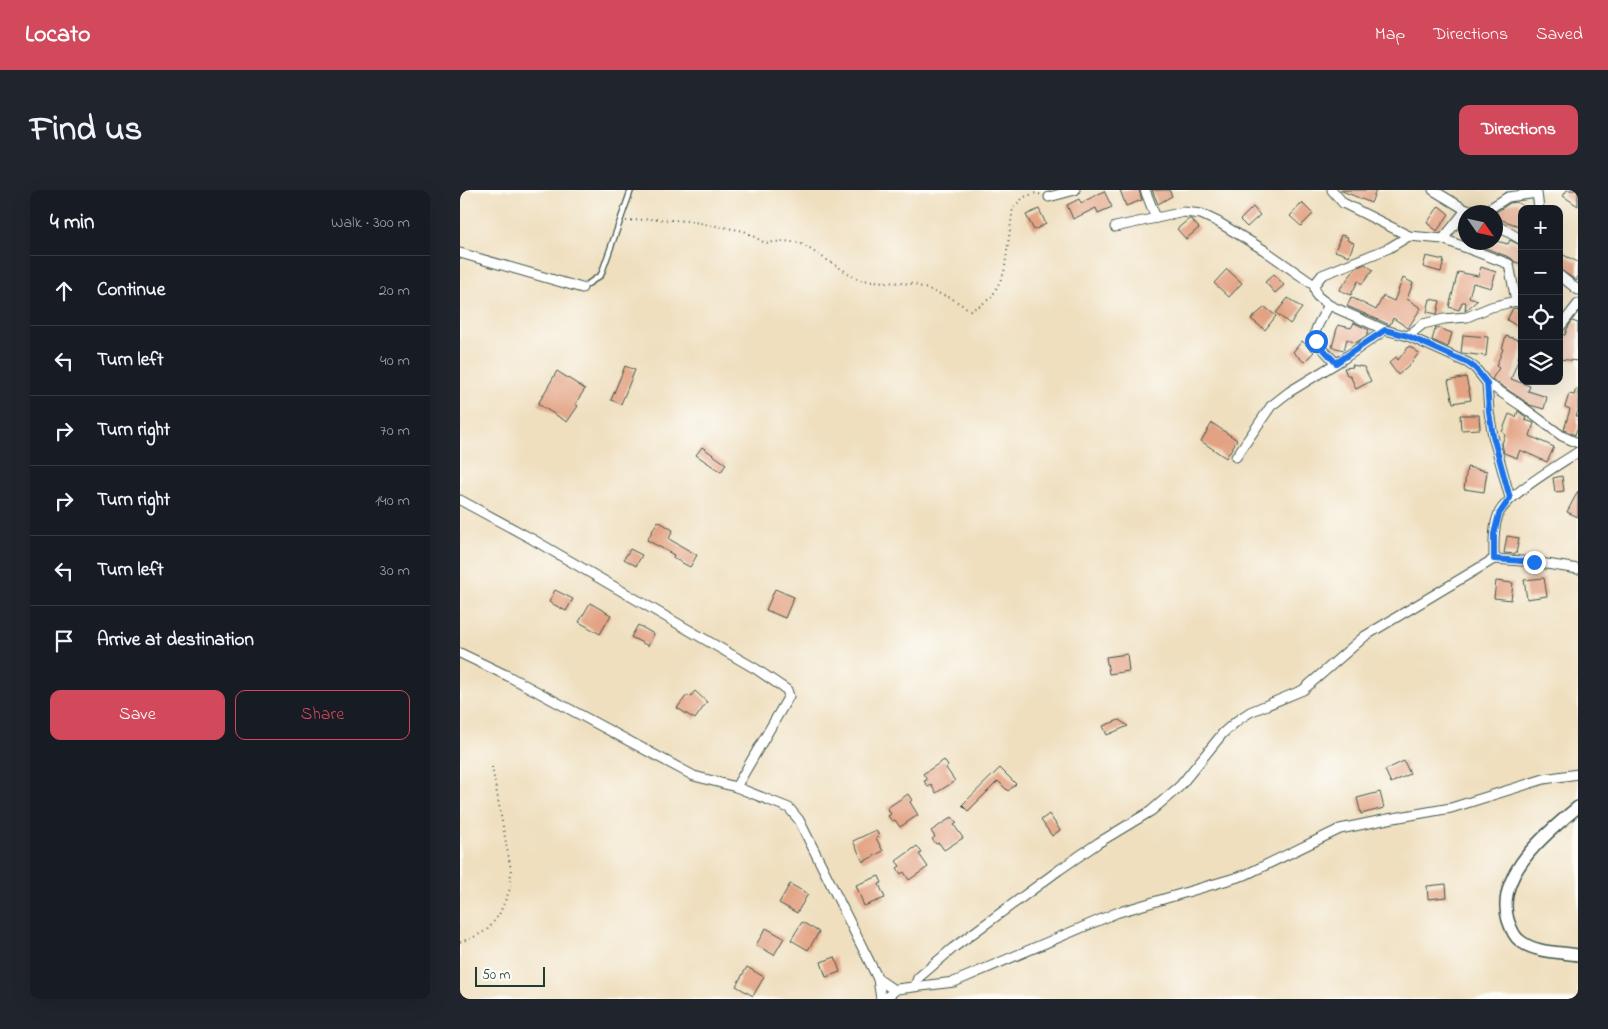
<!DOCTYPE html>
<html lang="en">
<head>
<meta charset="utf-8">
<style>
  :root { --surface:#171b24; --page:#20242c; --text:#f1f3f6; --muted:#9ea1a6; --line:#363941; --accent:#d1495b }
  body { margin:0; font-family:"Indie Flower",sans-serif; background:var(--page); color:var(--text) }
  .controls { position:absolute; right:15px; top:15px; display:grid; overflow:hidden; border-radius:10px; box-shadow:0 5px 20px #0002 }
  .controls button { width:45px; height:45px; display:grid; place-items:center; padding:0; border:0; border-bottom:1px solid var(--line); background:var(--surface); color:var(--text); font:25px sans-serif }
  .compass { position:absolute; left:998px; top:15px; width:45px; height:45px; border-radius:50%; background:var(--surface); box-shadow:0 5px 20px #0002; rotate:124deg }
  .scale { position:absolute; left:15px; bottom:12px; width:70px; box-sizing:border-box; padding-left:5px; border:2px solid #1f3d34; border-top:0; font-size:14px; line-height:18px; white-space:nowrap; color:#1f3d34; -webkit-text-stroke:4px #fdfcf7; paint-order:stroke }
  .stop { position:absolute; width:15px; height:15px; margin:-11px; border:4px solid #1a73e8; border-radius:50%; background:#fff }
  .stop.end { background:#1a73e8; border-color:#fff; box-shadow:0 1px 5px #0008 }
  .list { margin:0; padding:0; list-style:none }
  h2 { display:flex; justify-content:space-between; align-items:center; height:65px; margin:0; padding:0 20px; font-size:21px }
  h2 small { font-size:16px; font-weight:400; color:var(--muted) }
  .list li { display:grid; grid-template-columns:32px 1fr auto; gap:15px; align-items:center; box-sizing:border-box; height:70px; padding:0 20px; border-top:1px solid var(--line) }
  .list b { display:block; font-size:19px; white-space:nowrap }
  .list em { font-size:16px; font-style:normal; color:var(--muted) }
  .actions { display:flex; gap:10px; padding:15px 20px }
  .actions a { flex:1; padding:11px 0; border:1px solid var(--accent); border-radius:10px; text-align:center; font-size:18px; color:var(--accent) }
  .actions .main { background:var(--accent); color:#fff }
  .icon { flex:none; width:28px; height:28px; fill:none; stroke:currentColor; stroke-width:2; stroke-linecap:round; stroke-linejoin:round }
  .map { position:relative; flex:none; width:1118px; height:809px; overflow:hidden; border-radius:10px }
  header { display:flex; align-items:center; gap:30px; box-sizing:border-box; height:70px; padding:0 25px; background:var(--accent); color:#fff }
  header strong { font-size:24px }
  nav { display:flex; gap:28px; margin-inline-start:auto; font-size:18px }
  .intro { display:flex; align-items:center; justify-content:space-between; box-sizing:border-box; height:120px; padding:0 30px }
  h1 { margin:0; font-size:35px }
  .button { padding:12px 22px; border-radius:10px; background:var(--accent); color:#fff; font-size:18px; font-weight:700 }
  main { display:flex; gap:30px; padding:0 30px }
  aside { flex:1; background:var(--surface); border-radius:10px; box-shadow:0 5px 20px #0002 }
  .map>svg:first-child { display:block }
  .building { fill:#e3a283 }
  .lines { fill:none; stroke-linecap:round; stroke-linejoin:round }
  .service-casing { stroke:#3e5549; stroke-width:7 }
  .minor-casing { stroke:#3e5549; stroke-width:11 }
  .tertiary-casing { stroke:#3e5549; stroke-width:14 }
  .path { stroke:#3e5549; stroke-width:2; stroke-dasharray:1 4; stroke-linecap:butt }
  .service { stroke:#fff; stroke-width:4.5 }
  .minor { stroke:#fff; stroke-width:9 }
  .tertiary { stroke:#fff; stroke-width:11 }
  .route { stroke:#1a73e8; stroke-width:6 }
</style>
</head>
<body>
<header>
<strong>Locato</strong>
<nav><a>Map</a><a>Directions</a><a>Saved</a></nav>
</header>
<div class="intro"><h1>Find us</h1><a class="button">Directions</a></div>
<main>
<aside>
<h2>4 min<small>Walk · 300 m</small></h2>
<ul class="list">
<li><svg class="icon" aria-label="ahead" viewBox="0 0 24 24"><path d="M12 20V5M6 11l6-6 6 6"/></svg><div><b>Continue</b></div><em>20 m</em></li>
<li><svg class="icon" aria-label="left" viewBox="0 0 24 24"><path d="M17 20v-9H6M10 6l-5 5 5 5"/></svg><div><b>Turn left</b></div><em>40 m</em></li>
<li><svg class="icon" aria-label="right" viewBox="0 0 24 24"><path d="M7 20v-9h11M14 6l5 5-5 5"/></svg><div><b>Turn right</b></div><em>70 m</em></li>
<li><svg class="icon" aria-label="right" viewBox="0 0 24 24"><path d="M7 20v-9h11M14 6l5 5-5 5"/></svg><div><b>Turn right</b></div><em>140 m</em></li>
<li><svg class="icon" aria-label="left" viewBox="0 0 24 24"><path d="M17 20v-9H6M10 6l-5 5 5 5"/></svg><div><b>Turn left</b></div><em>30 m</em></li>
<li><svg class="icon" aria-label="arrive" viewBox="0 0 24 24"><path d="M6 21V4h12l-3 4 3 4H6"/></svg><div><b>Arrive at destination</b></div></li>
</ul>
<div class="actions"><a class="main">Save</a><a>Share</a></div>
</aside>
<div class="map">
<svg width="1118" height="809" viewBox="0 0 1118 809">
  <rect width="100%" height="100%" fill="#fdfcf7"/>
  <filter id="ink" filterUnits="userSpaceOnUse"><feTurbulence type="fractalNoise" baseFrequency=".02" numOctaves="2"/><feDisplacementMap in="SourceGraphic" scale="10" xChannelSelector="R" yChannelSelector="G"/><feConvolveMatrix kernelMatrix="1 2 1 2 8 2 1 2 1" color-interpolation-filters="sRGB"/></filter>
  <filter id="wash" filterUnits="userSpaceOnUse"><feTurbulence type="fractalNoise" baseFrequency=".0096" numOctaves="4" result="noise"/><feDisplacementMap in="SourceGraphic" scale="20" xChannelSelector="R" yChannelSelector="G"/><feGaussianBlur stdDeviation="1.12" result="paint"/><feColorMatrix in="noise" values="0 0 0 0 0 0 0 0 0 0 0 0 0 0 0 0 0 1.4 0 .05"/><feComposite in="paint" operator="in"/></filter>
  <g filter="url(#wash)">
    <rect width="100%" height="100%" fill="#efdfbf"/>
    <g id="blocks">
      <g class="building">
        <path d="M660,0H679L682,10L666,16Z"/>
        <path d="M692,0H709L712,6L698,14Z"/>
        <path d="M880,0H916L911,13Z"/>
        <path d="M1107,0H1118V16L1103,6Z"/>
        <path d="M644,1L652,17L638,23L636,18L613,29L607,15L619,9L621,13Z"/>
        <path d="M1056,12L1062,15V37L1036,28V22L1050,13Z"/>
        <path d="M842,13L853,24L841,36L830,26Z"/>
        <path d="M979,16L989,24L977,41L967,33Z"/>
        <path d="M793,17L800,25L787,37L780,30Z"/>
        <path d="M579,19L586,34L574,40L566,25Z"/>
        <path d="M729,29H731L739,38L726,49L717,39Z"/>
        <path d="M881,45L888,47L887,50L894,53L889,66L875,61Z"/>
        <path d="M1050,50L1062,56V74L1055,72L1051,68L1010,52H1036V51L1048,54Z"/>
        <path d="M1099,63L1118,72L1117,91L1099,79Z"/>
        <path d="M966,66L984,70L981,82L963,77Z"/>
        <path d="M905,74L913,80L902,94L898,91L891,105L879,100L896,78Z"/>
        <path d="M1021,77L1036,82L1031,98L1013,93L1009,107L1018,110L1005,121L1006,112H1002L999,120L989,117L998,82L1018,86Z"/>
        <path d="M767,79L782,93L769,107L754,93Z"/>
        <path d="M814,84L824,95L815,103L805,92Z"/>
        <path d="M943,88L953,93L947,109L961,118L948,138L933,128L930,135L887,116L891,107L916,120L923,106L934,111Z"/>
        <path d="M828,108L842,118L830,134L816,123Z"/>
        <path d="M970,109L980,111L977,124L967,122Z"/>
        <path d="M805,117L816,126L805,140L791,129Z"/>
        <path d="M1053,118L1062,120V139L1047,130Z"/>
        <path d="M1112,131L1118,133V171L1099,169V144L1105,145L1107,139Z"/>
        <path d="M894,133L909,140L906,146L895,153L887,149L884,160L872,157L878,135L891,138Z"/>
        <path d="M976,137L992,143L988,157L972,150Z"/>
        <path d="M1003,145L1028,147L1026,166L1001,163Z"/>
        <path d="M1046,146L1062,151V157L1058,168H1059L1051,189L1070,196L1068,201L1087,207L1084,219L1070,215L1032,189L1039,178L1036,176L1043,159H1042Z"/>
        <path d="M842,151L854,162L844,172L833,162Z"/>
        <path d="M949,156L959,163L948,177L938,185L929,173L936,167L938,170Z"/>
        <path d="M892,175L904,177L911,191L896,199L890,185H887L884,178L893,177Z"/>
        <path d="M165,176L175,180L161,214L151,210Z"/>
        <path d="M97,181L125,199L115,214L118,216L107,232L78,214Z"/>
        <path d="M1006,187L1011,210L993,213L988,191Z"/>
        <path d="M1116,199H1118V221L1116,226H1118V236L1115,245L1104,240L1110,219L1105,217L1109,204L1114,205Z"/>
        <path d="M1058,221L1066,227L1065,230L1074,233L1070,246L1094,257L1087,272L1060,260L1057,268L1044,263L1042,254L1045,244L1042,242L1049,224L1056,227Z"/>
        <path d="M1000,225H1019L1020,239L1001,240Z"/>
        <path d="M752,233L777,250L766,268L741,251Z"/>
        <path d="M242,257L266,274L261,282L236,265Z"/>
        <path d="M1007,277L1027,281L1024,302L1004,299Z"/>
        <path d="M1102,286L1104,301L1095,302L1093,288Z"/>
        <path d="M1118,301V327L1107,322Z"/>
        <path d="M198,331L213,340L209,349L237,365L230,377L213,368L214,365L187,350Z"/>
        <path d="M1047,346L1059,348L1056,364L1044,363Z"/>
        <path d="M170,359L182,365L176,376L164,369Z"/>
        <path d="M1084,388L1087,406L1067,409L1064,390Z"/>
        <path d="M1036,391L1053,393L1051,410L1034,408Z"/>
        <path d="M315,399L334,407L325,428L306,420Z"/>
        <path d="M95,400L113,409L106,421L89,412Z"/>
        <path d="M130,413L151,425L140,444L119,432Z"/>
        <path d="M178,435L194,444L188,456L171,447Z"/>
        <path d="M667,464L669,481L649,484L646,467Z"/>
        <path d="M235,501L247,512L235,529L217,518L227,505L230,507Z"/>
        <path d="M659,530L668,536L647,545L643,536Z"/>
        <path d="M484,570L488,576L486,578L495,591L476,603L471,595L468,597L464,591L467,590L463,584Z"/>
        <path d="M944,571L950,584L931,593L925,580Z"/>
        <path d="M540,578L556,594L548,601L538,591L508,621L502,615Z"/>
        <path d="M920,602L924,618L901,624L897,608Z"/>
        <path d="M448,604L452,610L450,612L458,625L440,637L435,630L432,631L428,626L431,624L427,618Z"/>
        <path d="M589,624L600,640L592,646L581,630Z"/>
        <path d="M492,627L497,633L494,635L503,648L484,660L479,653L476,654L472,649L475,647L471,641Z"/>
        <path d="M416,640L419,646L416,648L423,661L403,672L393,651Z"/>
        <path d="M457,656L462,663L459,664L468,677L449,690L444,682L441,684L437,678L440,676L436,671Z"/>
        <path d="M419,686L422,693L419,694L425,708L404,716L396,695Z"/>
        <path d="M330,694L348,704L337,723L319,713Z"/>
        <path d="M986,694L987,707L968,709L967,696Z"/>
        <path d="M342,732L359,742L348,760L331,750Z"/>
        <path d="M306,738L324,748L314,765L296,755Z"/>
        <path d="M375,767L380,782L366,787L361,772Z"/>
        <path d="M287,777L304,787L293,806L276,796Z"/>
      </g>
    </g>
  </g>
  <g filter="url(#ink)">
    <use href="#blocks" fill-opacity="0" stroke="#3e5549" stroke-width="1"/>
    <g class="lines">
      <defs>
        <path id="service" d="M122,98L141,85L171,0"/>
        <g id="minor">
          <path d="M685,0L696,28"/>
          <path d="M872,0L883,13L949,46L983,49L1049,74L1056,111"/>
          <path d="M973,0L1006,20L1029,19L1048,7L1077,3L1079,19"/>
          <path d="M589,7L615,0"/>
          <path d="M1036,35L1062,50"/>
          <path d="M655,37L724,22L741,24L758,32L804,60L854,95"/>
          <path d="M949,46L929,58L862,85L854,95L857,106L869,115L925,140L948,146L1008,173L1015,178L1027,193L1060,215L1102,246L1118,253"/>
          <path d="M983,49L1006,20"/>
          <path d="M0,63L122,98"/>
          <path d="M1099,85L1118,100"/>
          <path d="M869,115C850,149 849,144 876,173"/>
          <path d="M1099,136L1100,137L1118,114"/>
          <path d="M948,146L963,134L984,129L1007,127L1031,117L1056,111L1062,114"/>
          <path d="M1027,193L1029,222L1033,246L1050,308"/>
          <path d="M776,267L811,216L829,202L883,169L925,140"/>
          <path d="M0,310L72,349L296,479L327,500L329,506L276,597"/>
          <path d="M1034,369C1034,355 1033,337 1039,323C1049,304 1098,275 1118,262"/>
          <path d="M0,463L48,486L234,586L276,597L329,618L339,630L418,789L434,800"/>
          <path d="M418,789L421,809"/>
          <path d="M455,796L458,788L493,758L599,680L638,653L691,621L720,596L763,543L778,530L790,522L843,500L905,446L1034,369L1074,372L1118,379"/>
          <path d="M424,809L437,799L494,792L656,723L785,685L880,639L928,629L991,618L1084,589L1118,584"/>
        </g>
        <path id="tertiary" d="M1118,617C1086,643 1035,685 1048,730C1050,736 1054,746 1059,750C1074,763 1100,762 1118,765"/>
      </defs>
      <use href="#service" class="service-casing"/>
      <use href="#minor" class="minor-casing"/>
      <use href="#tertiary" class="tertiary-casing"/>
      <g class="path">
        <path d="M166,31L192,29L229,31L284,41L305,53L324,51L340,53L399,90L454,94L491,108L510,120L518,117L532,107L544,83L553,18L564,7L576,3L582,5"/>
        <path d="M0,752L14,747L27,740L39,725L50,699L51,680L32,577"/>
      </g>
      <use href="#service" class="service"/>
      <use href="#minor" class="minor"/>
      <use href="#tertiary" class="tertiary"/>
    </g>
  </g>
  <g class="lines" filter="url(#ink)">
    <path class="route" d="M856,151L876,173L925,140L948,146L1008,173L1015,178L1027,193L1029,222L1033,246L1050,308L1039,324L1034,344V369L1074,372"/>
  </g>
</svg>
<div class="controls">
<button>+</button>
<button>−</button>
<button><svg class="icon" aria-label="locate" viewBox="0 0 24 24"><circle cx="12" cy="12" r="6"/><path d="M12 2v4M12 18v4M2 12h4M18 12h4"/></svg></button>
<button><svg class="icon" aria-label="layers" viewBox="0 0 24 24"><path d="M12 4l9 5-9 5-9-5zM3 14l9 5 9-5"/></svg></button>
</div>
<svg class="compass" viewBox="-18 -18 36 36"><path d="M0-13l5 13h-10z" fill="#e53935"/><path d="M0 13l5-13h-10z" fill="#9ea1a6"/></svg>
<div class="scale">50 m</div>
<div class="stop" style="left:856px;top:151px"></div>
<div class="stop end" style="left:1074px;top:372px"></div>
</div>
</main>
</body>
</html>
